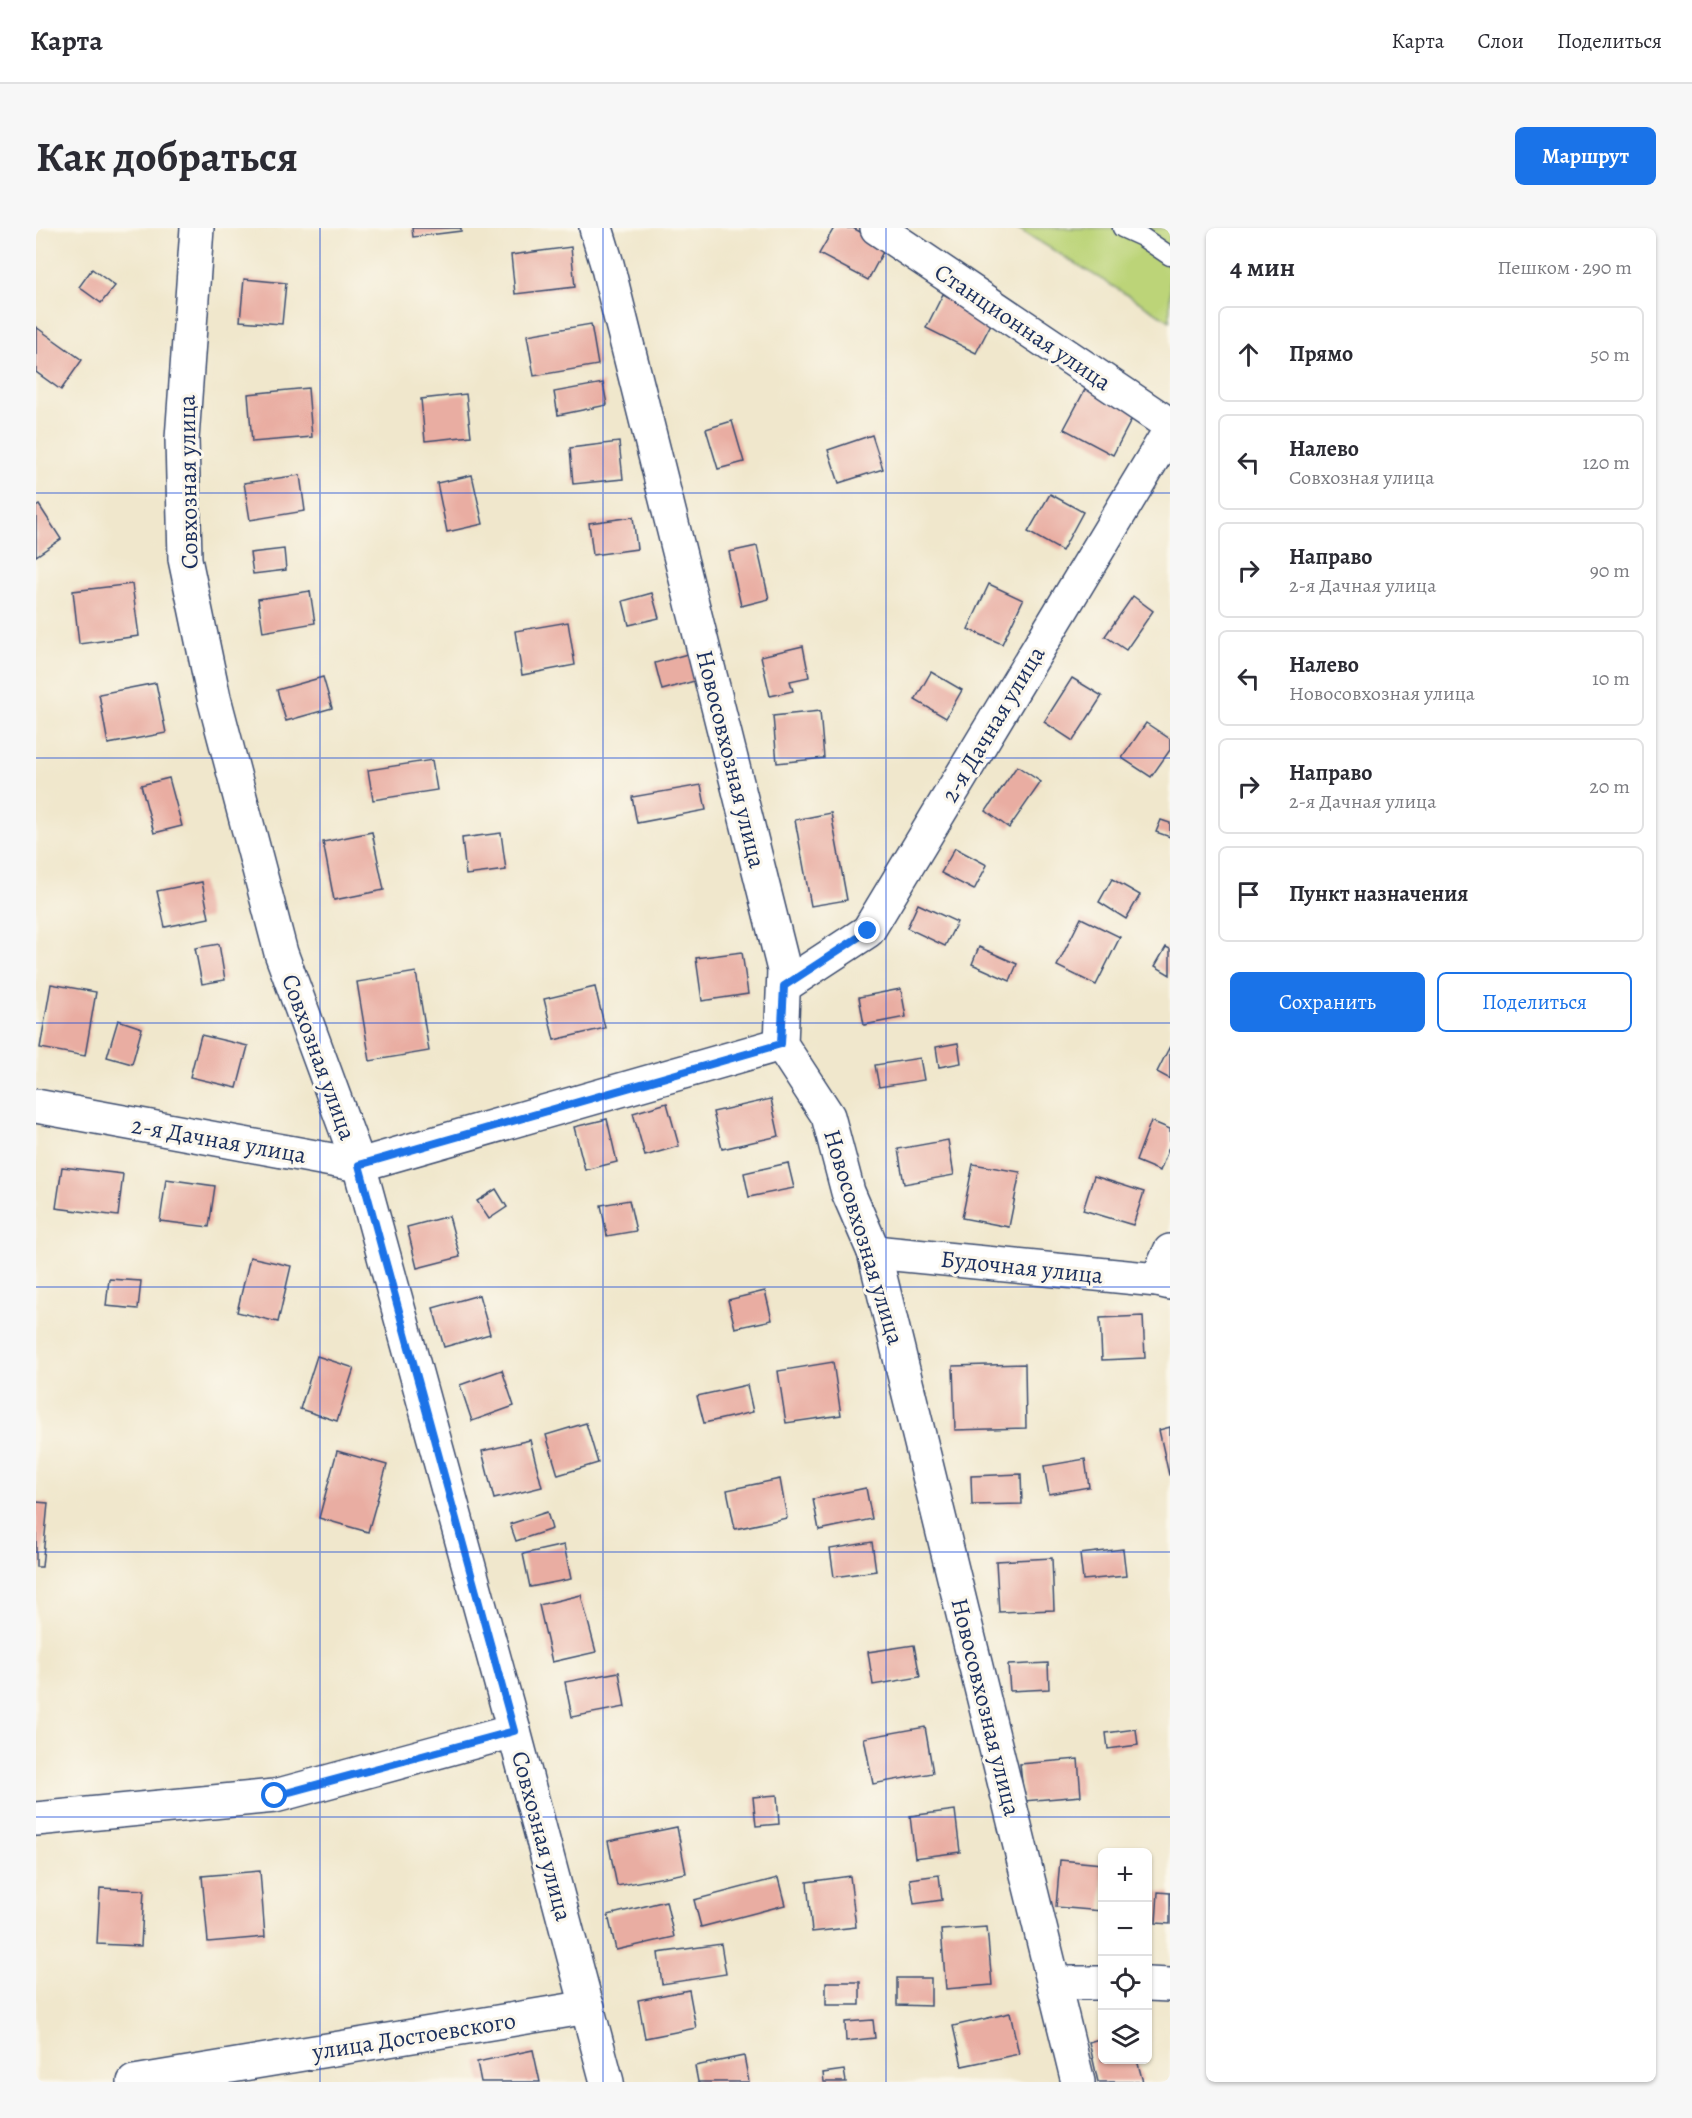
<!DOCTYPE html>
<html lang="ru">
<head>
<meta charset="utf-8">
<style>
  :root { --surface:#fff; --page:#f7f7f7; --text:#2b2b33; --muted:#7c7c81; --line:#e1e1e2; --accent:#1a73e8 }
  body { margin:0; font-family:Alegreya,serif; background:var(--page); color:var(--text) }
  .controls { position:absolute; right:18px; bottom:18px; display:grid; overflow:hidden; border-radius:9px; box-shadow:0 2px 4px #0004 }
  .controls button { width:54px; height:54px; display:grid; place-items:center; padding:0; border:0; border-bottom:2px solid var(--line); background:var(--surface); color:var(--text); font:30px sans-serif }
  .stop { position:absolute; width:18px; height:18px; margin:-14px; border:4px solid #1a73e8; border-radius:50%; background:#fff }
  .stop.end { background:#1a73e8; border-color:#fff; box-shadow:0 2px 6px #0008 }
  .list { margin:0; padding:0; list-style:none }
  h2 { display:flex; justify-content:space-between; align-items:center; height:78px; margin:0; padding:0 24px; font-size:26px }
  h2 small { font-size:20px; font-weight:400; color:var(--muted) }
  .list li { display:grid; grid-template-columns:39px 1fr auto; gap:18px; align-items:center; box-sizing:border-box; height:96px; margin:0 12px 12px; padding:0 12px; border:2px solid var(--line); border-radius:9px }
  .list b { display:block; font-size:22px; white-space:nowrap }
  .list p { margin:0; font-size:20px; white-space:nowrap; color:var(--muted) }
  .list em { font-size:20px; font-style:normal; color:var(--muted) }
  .actions { display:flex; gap:12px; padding:18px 24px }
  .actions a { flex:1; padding:14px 0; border:2px solid var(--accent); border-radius:9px; text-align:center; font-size:21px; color:var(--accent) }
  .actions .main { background:var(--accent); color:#fff }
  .icon { flex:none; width:33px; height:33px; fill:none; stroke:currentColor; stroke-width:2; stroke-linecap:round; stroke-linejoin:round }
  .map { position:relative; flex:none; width:1134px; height:1854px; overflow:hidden; border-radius:9px }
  header { display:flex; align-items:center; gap:36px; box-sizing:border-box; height:84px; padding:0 30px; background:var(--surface); border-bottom:2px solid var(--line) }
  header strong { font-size:28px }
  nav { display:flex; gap:33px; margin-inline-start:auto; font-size:21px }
  .intro { display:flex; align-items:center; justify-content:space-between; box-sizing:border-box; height:144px; padding:0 36px }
  h1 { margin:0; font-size:42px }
  .button { padding:15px 27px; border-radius:9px; background:var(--accent); color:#fff; font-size:21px; font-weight:700 }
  main { display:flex; gap:36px; padding:0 36px }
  aside { flex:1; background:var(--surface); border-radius:9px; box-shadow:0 2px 4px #0004 }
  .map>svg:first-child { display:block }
  .green { fill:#bcd478; stroke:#6c826b; stroke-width:1.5 }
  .building { fill:#e9ada2 }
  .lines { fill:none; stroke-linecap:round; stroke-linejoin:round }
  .service-casing { stroke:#3b4b6e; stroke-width:21 }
  .minor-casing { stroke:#3b4b6e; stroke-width:36 }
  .tertiary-casing { stroke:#3b4b6e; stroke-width:36 }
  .service { stroke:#fff; stroke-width:18 }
  .minor { stroke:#fff; stroke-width:33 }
  .tertiary { stroke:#fff; stroke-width:33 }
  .route { stroke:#1a73e8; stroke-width:8 }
  .grid { fill:none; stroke:#1d4ed8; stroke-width:1.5; stroke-opacity:0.55 }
  .labels { text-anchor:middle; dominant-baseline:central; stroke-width:6; stroke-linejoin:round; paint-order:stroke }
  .street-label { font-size:24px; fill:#1b2f5e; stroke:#fbf7ec }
</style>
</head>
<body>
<header>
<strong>Карта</strong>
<nav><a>Карта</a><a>Слои</a><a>Поделиться</a></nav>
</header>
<div class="intro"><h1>Как добраться</h1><a class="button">Маршрут</a></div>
<main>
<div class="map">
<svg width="1134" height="1854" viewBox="0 0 1134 1854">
  <rect width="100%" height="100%" fill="#fbf7ec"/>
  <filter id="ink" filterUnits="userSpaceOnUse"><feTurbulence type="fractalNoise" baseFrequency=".0167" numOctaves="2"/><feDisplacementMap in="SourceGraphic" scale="12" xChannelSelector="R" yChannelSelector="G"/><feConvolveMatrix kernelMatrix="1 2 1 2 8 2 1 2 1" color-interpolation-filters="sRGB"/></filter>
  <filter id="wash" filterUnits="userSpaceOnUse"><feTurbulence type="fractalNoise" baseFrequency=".008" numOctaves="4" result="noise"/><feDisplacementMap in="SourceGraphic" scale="24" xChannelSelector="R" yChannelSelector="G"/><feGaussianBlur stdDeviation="1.35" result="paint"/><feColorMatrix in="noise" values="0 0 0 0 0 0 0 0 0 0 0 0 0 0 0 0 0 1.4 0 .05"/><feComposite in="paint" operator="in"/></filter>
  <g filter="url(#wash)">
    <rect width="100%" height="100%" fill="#f0e7cc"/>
    <path class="green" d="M981,0H1134V93Z"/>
    <g id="blocks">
      <g class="building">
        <path d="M376,0H425V3L377,9Z"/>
        <path d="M798,0H817L850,18L832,52L783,26Z"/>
        <path d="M535,19L539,59L479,66L475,27Z"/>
        <path d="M56,41L79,58L65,75L43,59Z"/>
        <path d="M208,51L250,55L246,96L204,93Z"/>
        <path d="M907,66L957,92L940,125L890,100Z"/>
        <path d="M555,96L562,137L498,148L491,107Z"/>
        <path d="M0,99L46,132L25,162L0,144Z"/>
        <path d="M567,155L571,177L522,187L518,164Z"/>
        <path d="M1052,156L1101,181L1077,227L1028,201Z"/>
        <path d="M272,160L276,209L216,214L212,166Z"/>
        <path d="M430,166L435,208L389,213L385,171Z"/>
        <path d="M696,193L708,234L682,241L670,201Z"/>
        <path d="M836,207L847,241L803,255L792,222Z"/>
        <path d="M583,214L587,251L537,256L534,220Z"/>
        <path d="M264,247L269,283L214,292L208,255Z"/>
        <path d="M436,247L447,296L411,304L401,255Z"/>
        <path d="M1014,266L1047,284L1026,323L992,304Z"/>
        <path d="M3,277L25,311L0,328V279Z"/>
        <path d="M597,289L601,321L557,327L553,295Z"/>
        <path d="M721,318L733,371L705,378L693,324Z"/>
        <path d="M248,321L250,342L217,346L214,325Z"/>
        <path d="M96,356L103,408L43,416L37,363Z"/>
        <path d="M953,356L987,372L966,416L932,401Z"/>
        <path d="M274,363L279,395L227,404L222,371Z"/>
        <path d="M616,365L623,390L593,397L587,373Z"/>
        <path d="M1097,368L1117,383L1090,422L1069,408Z"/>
        <path d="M532,394L539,437L486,447L479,403Z"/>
        <path d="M767,418L773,449L754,453L757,463L734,468L725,428Z"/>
        <path d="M655,425L662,452L626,462L619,435Z"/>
        <path d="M895,444L926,462L910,490L879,472Z"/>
        <path d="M287,449L296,480L250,493L241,462Z"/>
        <path d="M1036,450L1066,468L1037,513L1008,494Z"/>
        <path d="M120,455L130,505L72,516L63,466Z"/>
        <path d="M784,483L788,530L741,535L737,488Z"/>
        <path d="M1110,495L1134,511V522L1115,549L1086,530Z"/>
        <path d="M396,532L401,562L337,572L332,542Z"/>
        <path d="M981,538L1005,554L973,600L950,583Z"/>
        <path d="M133,550L146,598L118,605L105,557Z"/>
        <path d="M665,557L670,582L601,595L596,569Z"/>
        <path d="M795,585L811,672L775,678L759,592Z"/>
        <path d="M1125,592L1134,595V609L1120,604Z"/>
        <path d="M336,604L348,662L298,672L287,614Z"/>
        <path d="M465,605L470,642L430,647L426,610Z"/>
        <path d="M919,620L951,637L938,662L905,645Z"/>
        <path d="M1076,651L1104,667L1090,691L1063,674Z"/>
        <path d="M166,654L173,690L129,699L121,663Z"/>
        <path d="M882,676L921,694L909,718L871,700Z"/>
        <path d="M1045,690L1084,709L1060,757L1021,738Z"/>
        <path d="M183,716L189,752L166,756L159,720Z"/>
        <path d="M943,719L981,736L974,753L936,736Z"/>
        <path d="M1130,719L1134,721V747L1119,738Z"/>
        <path d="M706,724L712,766L666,773L660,730Z"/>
        <path d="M380,744L393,823L334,833L321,754Z"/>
        <path d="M15,756L60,764L49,828L4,820Z"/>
        <path d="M559,759L569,800L518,812L508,771Z"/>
        <path d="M865,761L870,789L828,797L823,769Z"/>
        <path d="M82,792L106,800L96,836L71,829Z"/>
        <path d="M165,807L212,818L201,860L154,849Z"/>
        <path d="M922,815L925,835L903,839L900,819Z"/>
        <path d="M1134,818V851L1121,844Z"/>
        <path d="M884,830L888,852L843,859L839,837Z"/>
        <path d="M735,871L743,908L686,921L677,884Z"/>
        <path d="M631,875L643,918L609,928L597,885Z"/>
        <path d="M571,891L581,934L549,942L538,899Z"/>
        <path d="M1115,893L1134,901V917L1124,943L1100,933Z"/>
        <path d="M912,912L918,947L868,956L862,921Z"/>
        <path d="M752,935L758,960L713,969L708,945Z"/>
        <path d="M937,936L984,944L973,999L926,990Z"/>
        <path d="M26,939L87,946L82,988L20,980Z"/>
        <path d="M1058,948L1108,964L1097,997L1047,982Z"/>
        <path d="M130,951L179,958L173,999L124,993Z"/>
        <path d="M460,961L471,979L453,991L441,973Z"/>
        <path d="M593,972L600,1003L571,1008L565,977Z"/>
        <path d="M413,988L424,1029L381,1040L371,999Z"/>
        <path d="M214,1029L255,1038L242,1094L201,1084Z"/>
        <path d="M73,1051L105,1053L102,1081L70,1078Z"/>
        <path d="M729,1063L736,1092L699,1100L692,1072Z"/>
        <path d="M443,1067L454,1106L408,1119L397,1080Z"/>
        <path d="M1107,1088L1109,1130L1066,1132L1064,1090Z"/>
        <path d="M281,1128L318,1140L301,1193L264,1181Z"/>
        <path d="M797,1134L805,1187L750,1195L742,1143Z"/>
        <path d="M989,1136L990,1200L919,1202L917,1138Z"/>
        <path d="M466,1142L478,1178L436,1193L424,1157Z"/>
        <path d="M711,1157L717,1184L668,1195L661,1168Z"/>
        <path d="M550,1195L562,1235L522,1247L510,1207Z"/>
        <path d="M1134,1199V1247H1133L1123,1202Z"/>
        <path d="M494,1212L506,1259L458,1271L446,1223Z"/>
        <path d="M301,1223L351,1237L332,1304L283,1290Z"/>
        <path d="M1049,1231L1053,1259L1013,1266L1008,1238Z"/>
        <path d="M985,1246L986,1276L936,1277L935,1248Z"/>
        <path d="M744,1251L751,1290L699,1301L691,1262Z"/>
        <path d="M830,1260L836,1291L783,1302L777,1271Z"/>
        <path d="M0,1274L12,1275L6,1339H0Z"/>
        <path d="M511,1284L516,1301L480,1313L474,1296Z"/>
        <path d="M836,1314L840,1343L798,1349L794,1321Z"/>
        <path d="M528,1317L535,1351L494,1359L487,1326Z"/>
        <path d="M1087,1321L1090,1348L1047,1352L1044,1326Z"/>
        <path d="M1016,1330L1018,1382L963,1384L960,1333Z"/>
        <path d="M545,1367L560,1424L516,1434L503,1377Z"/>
        <path d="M878,1417L884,1449L837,1457L832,1424Z"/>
        <path d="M1012,1435L1013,1461L974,1463L972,1437Z"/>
        <path d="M583,1444L589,1479L536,1489L529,1454Z"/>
        <path d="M889,1499L897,1545L837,1556L828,1510Z"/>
        <path d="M1100,1501L1102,1517L1072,1521L1070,1505Z"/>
        <path d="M1042,1531L1045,1568L988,1573L984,1536Z"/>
        <path d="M741,1567L743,1596L720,1598L717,1569Z"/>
        <path d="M919,1582L924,1624L879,1630L874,1588Z"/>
        <path d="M641,1599L650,1645L581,1658L572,1613Z"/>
        <path d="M1024,1632L1066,1636V1683L1020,1679Z"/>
        <path d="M224,1643L229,1709L172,1714L166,1648Z"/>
        <path d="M903,1647L906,1672L878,1676L874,1651Z"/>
        <path d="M814,1648L820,1699L776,1704L771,1654Z"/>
        <path d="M742,1650L749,1677L665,1699L658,1672Z"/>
        <path d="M64,1660L108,1662L105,1718L61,1716Z"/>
        <path d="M1122,1664L1134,1665V1696L1120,1695Z"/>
        <path d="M630,1673L638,1709L580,1722L572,1687Z"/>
        <path d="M951,1699L956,1757L910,1761L905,1702Z"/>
        <path d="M685,1716L690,1746L626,1756L622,1725Z"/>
        <path d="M861,1750H895V1778L861,1777Z"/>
        <rect x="790" y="1754" width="34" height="23"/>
        <path d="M653,1762L660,1800L609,1810L602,1772Z"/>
        <path d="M974,1785L983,1826L926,1838L917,1798Z"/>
        <path d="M837,1792L839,1810L810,1813L809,1794Z"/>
        <path d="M1066,1810V1832H1101L1107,1854H1062L1053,1814Z"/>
        <path d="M497,1822L504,1854H445L441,1834Z"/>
        <path d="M708,1828L713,1854H662L659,1838Z"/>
        <path d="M808,1842L810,1854H788L787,1845Z"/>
      </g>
    </g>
  </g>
  <g filter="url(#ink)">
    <use href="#blocks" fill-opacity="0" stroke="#3b4b6e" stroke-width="1.5"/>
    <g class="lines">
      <defs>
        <path id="service" d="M1086,0L1106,9L1134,28"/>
        <g id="minor">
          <path d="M560,0L571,36L748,742L745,816L792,888L812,964L838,1024L1042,1854"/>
          <path d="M841,0L1134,197"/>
          <path d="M748,758L832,703L1134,202"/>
          <path d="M0,878L323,937L745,816"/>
          <path d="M838,1024L1121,1052L1134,1055"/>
          <path d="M1121,1052L1134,1023"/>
          <path d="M0,1591L239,1568L478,1503"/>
          <path d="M1018,1755H1066"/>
          <path d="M1112,1756L1134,1757"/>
          <path d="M98,1854L552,1779"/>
        </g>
        <path id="tertiary" d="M161,0L146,211L149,331L178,470L245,725L323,937L478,1503L571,1854"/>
      </defs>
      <use href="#service" class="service-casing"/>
      <use href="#minor" class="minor-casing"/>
      <use href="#tertiary" class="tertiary-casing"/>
      <use href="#service" class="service"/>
      <use href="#minor" class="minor"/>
      <use href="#tertiary" class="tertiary"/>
    </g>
  </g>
  <g class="lines" filter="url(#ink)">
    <path class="route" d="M239,1568L478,1503L323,937L745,816L748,758L832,703"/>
  </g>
  <path class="grid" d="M284,0V1854M567,0V1854M850,0V1854M0,265H1134M0,530H1134M0,795H1134M0,1059H1134M0,1324H1134M0,1589H1134"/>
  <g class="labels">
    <g class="street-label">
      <text transform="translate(987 99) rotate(34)">Станционная улица</text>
      <text transform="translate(152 254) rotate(-91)">Совхозная улица</text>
      <text transform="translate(957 496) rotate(-59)">2-я Дачная улица</text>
      <text transform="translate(695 531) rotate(76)">Новосовхозная улица</text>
      <text transform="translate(283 829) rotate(70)">Совхозная улица</text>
      <text transform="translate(183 912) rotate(10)">2-я Дачная улица</text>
      <text transform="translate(828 1009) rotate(73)">Новосовхозная улица</text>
      <text transform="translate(986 1039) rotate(6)">Будочная улица</text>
      <text transform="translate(950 1479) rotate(76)">Новосовхозная улица</text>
      <text transform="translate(506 1608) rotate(75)">Совхозная улица</text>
      <text transform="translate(378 1808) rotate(-9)">улица Достоевского</text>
    </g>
  </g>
</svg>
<div class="controls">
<button>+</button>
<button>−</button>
<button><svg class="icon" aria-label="locate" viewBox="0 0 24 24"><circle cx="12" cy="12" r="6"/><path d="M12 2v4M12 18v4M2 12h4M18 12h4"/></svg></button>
<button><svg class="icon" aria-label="layers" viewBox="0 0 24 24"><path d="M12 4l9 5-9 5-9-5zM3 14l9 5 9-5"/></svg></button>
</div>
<div class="stop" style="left:239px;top:1568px"></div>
<div class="stop end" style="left:832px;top:703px"></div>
</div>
<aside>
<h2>4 мин<small>Пешком · 290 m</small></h2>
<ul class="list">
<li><svg class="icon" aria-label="ahead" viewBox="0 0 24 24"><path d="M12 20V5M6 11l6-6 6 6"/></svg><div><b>Прямо</b></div><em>50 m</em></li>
<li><svg class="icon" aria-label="left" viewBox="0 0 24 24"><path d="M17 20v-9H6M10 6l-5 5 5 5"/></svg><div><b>Налево</b><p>Совхозная улица</p></div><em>120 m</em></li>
<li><svg class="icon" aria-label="right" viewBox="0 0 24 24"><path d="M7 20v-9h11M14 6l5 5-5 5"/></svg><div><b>Направо</b><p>2-я Дачная улица</p></div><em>90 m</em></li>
<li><svg class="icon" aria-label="left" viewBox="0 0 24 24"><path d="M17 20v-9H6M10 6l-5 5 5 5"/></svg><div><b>Налево</b><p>Новосовхозная улица</p></div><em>10 m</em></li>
<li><svg class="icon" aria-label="right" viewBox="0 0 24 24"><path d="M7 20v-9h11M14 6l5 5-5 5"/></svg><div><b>Направо</b><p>2-я Дачная улица</p></div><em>20 m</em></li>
<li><svg class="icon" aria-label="arrive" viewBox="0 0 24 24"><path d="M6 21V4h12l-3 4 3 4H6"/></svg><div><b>Пункт назначения</b></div></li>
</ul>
<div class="actions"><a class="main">Сохранить</a><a>Поделиться</a></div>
</aside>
</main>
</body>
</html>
